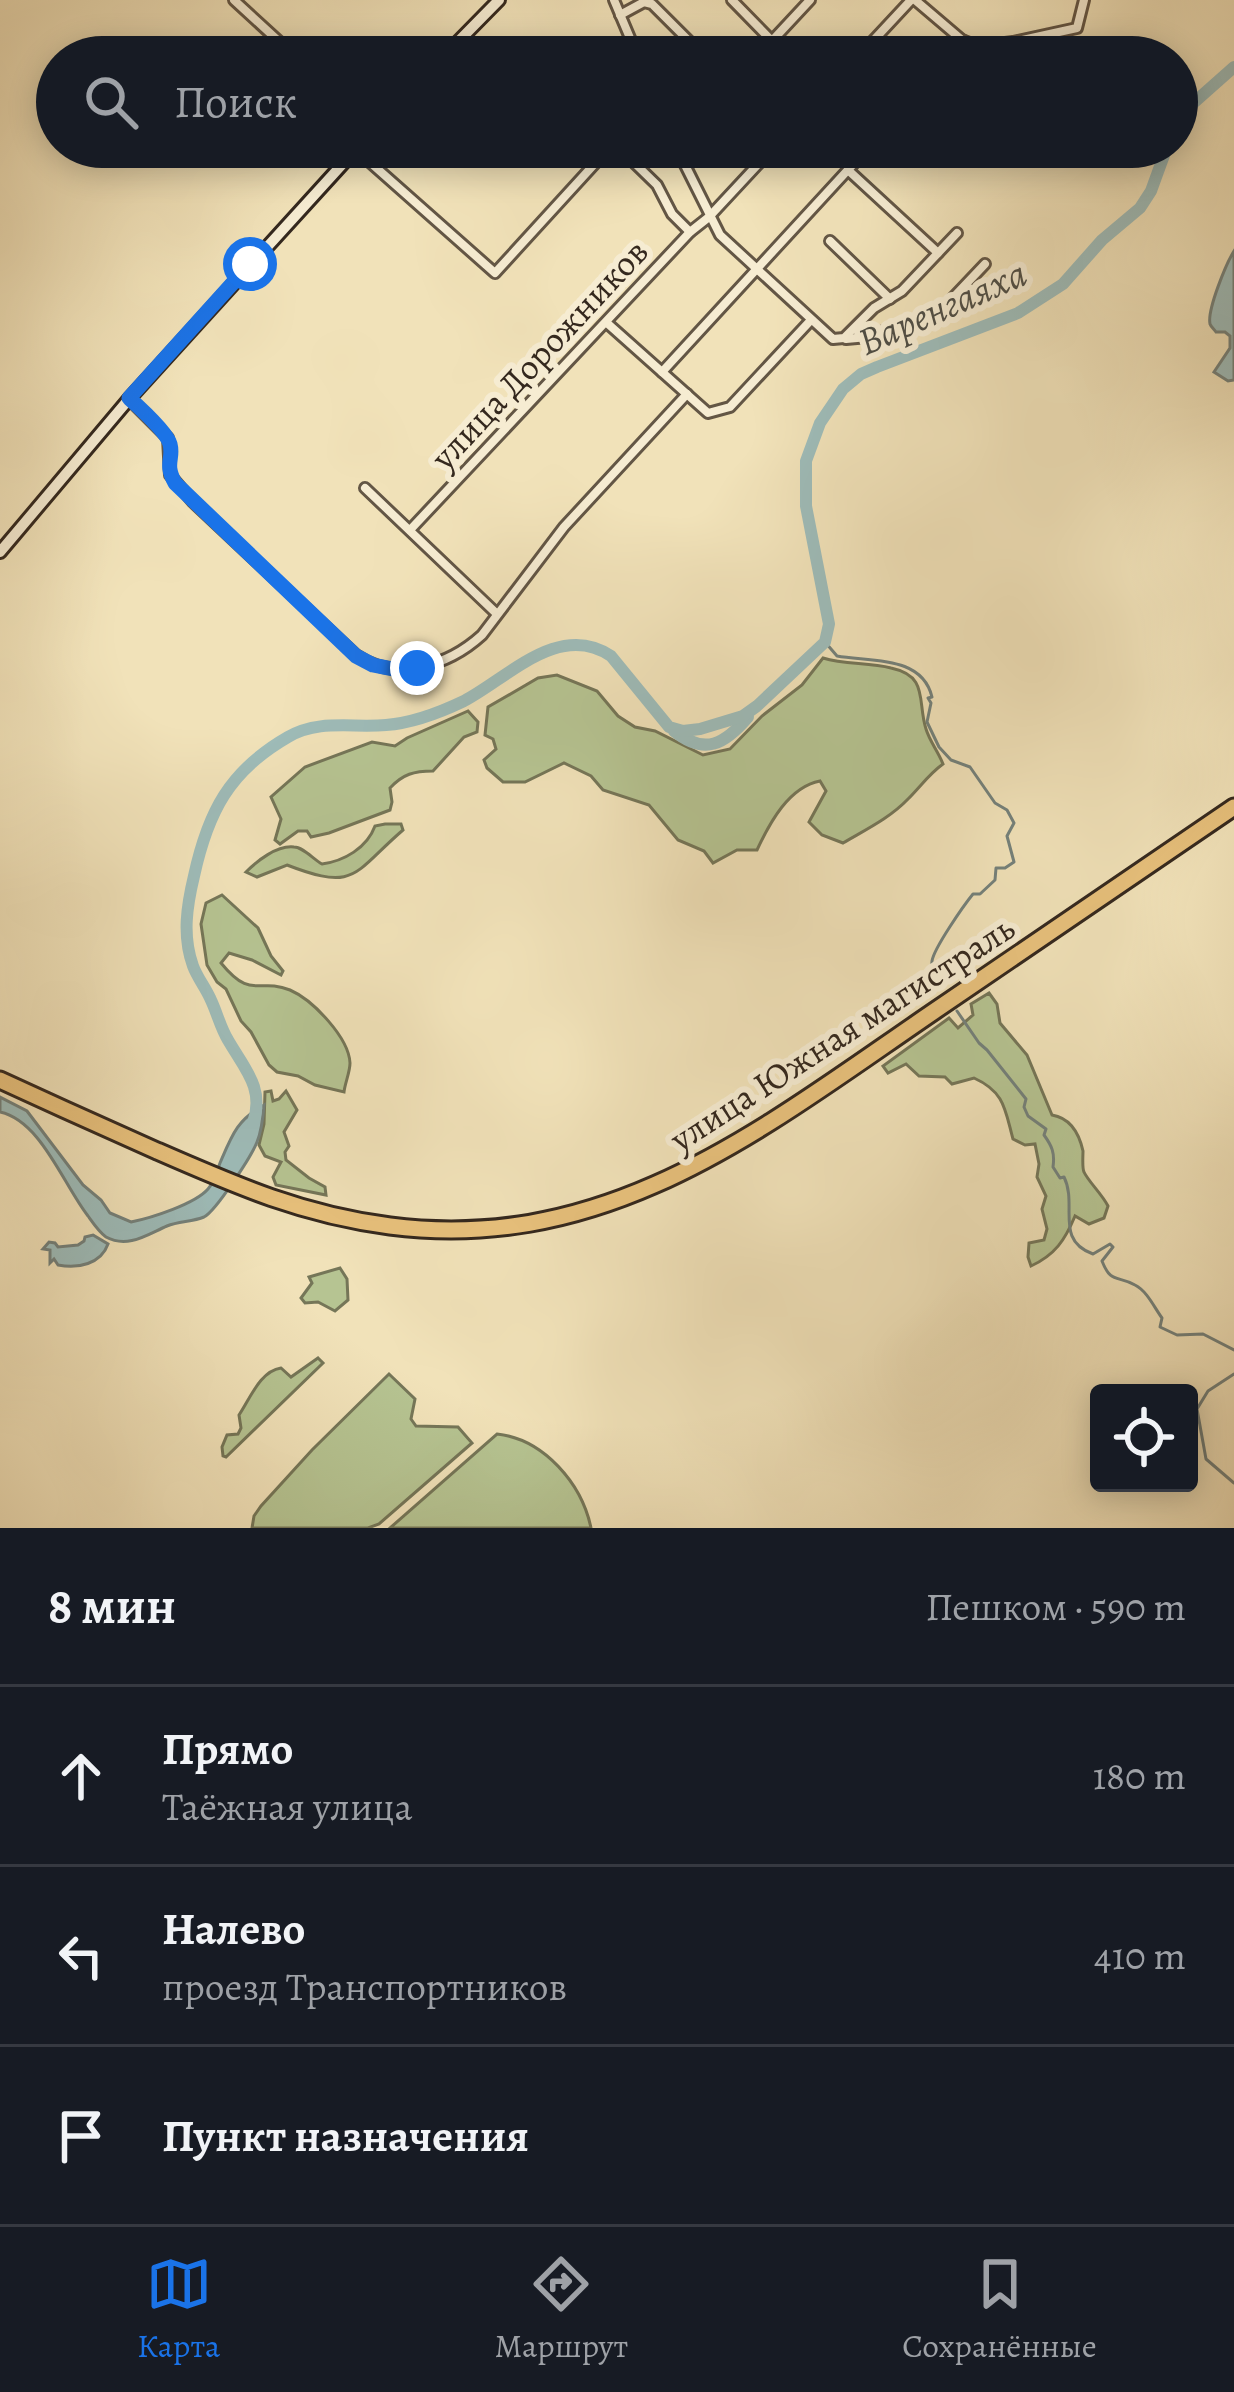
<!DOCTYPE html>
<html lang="ru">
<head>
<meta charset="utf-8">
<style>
  :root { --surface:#171b24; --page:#242831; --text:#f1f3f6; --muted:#9ea1a6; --line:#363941; --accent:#1a73e8 }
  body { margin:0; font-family:Alegreya,serif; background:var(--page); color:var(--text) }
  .controls { position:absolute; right:36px; bottom:36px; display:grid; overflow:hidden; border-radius:12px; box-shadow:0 6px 30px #0003 }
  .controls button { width:108px; height:108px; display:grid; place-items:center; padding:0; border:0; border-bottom:3px solid var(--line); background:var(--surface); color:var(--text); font:60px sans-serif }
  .stop { position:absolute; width:36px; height:36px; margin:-27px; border:9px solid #1a73e8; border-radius:50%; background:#fff }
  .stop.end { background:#1a73e8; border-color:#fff; box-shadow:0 3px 12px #0008 }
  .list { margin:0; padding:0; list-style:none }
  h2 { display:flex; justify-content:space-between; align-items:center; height:156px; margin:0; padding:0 48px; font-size:51px }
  h2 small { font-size:39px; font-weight:400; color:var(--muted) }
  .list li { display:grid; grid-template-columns:78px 1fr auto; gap:36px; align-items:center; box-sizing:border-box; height:180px; padding:0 48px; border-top:3px solid var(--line) }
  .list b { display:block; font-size:45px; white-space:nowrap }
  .list p { margin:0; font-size:39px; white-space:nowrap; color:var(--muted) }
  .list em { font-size:39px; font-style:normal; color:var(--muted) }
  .icon { flex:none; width:66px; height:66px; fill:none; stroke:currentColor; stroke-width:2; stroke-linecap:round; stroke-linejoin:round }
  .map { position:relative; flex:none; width:1234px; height:1528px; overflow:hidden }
  .search { position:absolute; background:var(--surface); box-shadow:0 6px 30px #0003; left:36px; right:36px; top:36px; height:132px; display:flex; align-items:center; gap:30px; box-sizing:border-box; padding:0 42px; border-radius:66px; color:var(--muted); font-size:45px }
  .sheet { height:696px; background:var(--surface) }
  nav { display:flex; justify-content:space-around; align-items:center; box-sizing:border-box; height:168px; border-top:3px solid var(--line); background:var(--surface); font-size:33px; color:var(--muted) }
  nav a { display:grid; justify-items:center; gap:6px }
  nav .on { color:var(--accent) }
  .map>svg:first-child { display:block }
  .green { fill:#b6c492; stroke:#757658; stroke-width:3 }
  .water { fill:#9ebcb9; stroke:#74817b; stroke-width:3 }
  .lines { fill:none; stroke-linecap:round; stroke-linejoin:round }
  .stream { stroke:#74817b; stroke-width:3 }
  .river { stroke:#9ebcb9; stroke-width:12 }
  .street-casing { stroke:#635645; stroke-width:14 }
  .secondary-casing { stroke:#34281e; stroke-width:16 }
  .highway-casing { stroke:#34281e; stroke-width:21 }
  .street { stroke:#f6ecd2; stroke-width:8 }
  .secondary { stroke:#f6ecd2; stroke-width:10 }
  .highway { stroke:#e8c17c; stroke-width:15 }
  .route { stroke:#1a73e8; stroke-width:15 }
  .labels { text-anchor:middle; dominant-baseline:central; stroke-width:12; stroke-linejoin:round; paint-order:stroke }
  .street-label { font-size:36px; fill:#34281e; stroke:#f6ecd2 }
  .water-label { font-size:39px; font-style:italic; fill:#4e4d45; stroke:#f6ecd2 }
</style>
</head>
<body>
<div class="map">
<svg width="1234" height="1528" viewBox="0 0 1234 1528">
  <rect width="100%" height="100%" fill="#f1e2b9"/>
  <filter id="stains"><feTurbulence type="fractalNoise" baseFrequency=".00167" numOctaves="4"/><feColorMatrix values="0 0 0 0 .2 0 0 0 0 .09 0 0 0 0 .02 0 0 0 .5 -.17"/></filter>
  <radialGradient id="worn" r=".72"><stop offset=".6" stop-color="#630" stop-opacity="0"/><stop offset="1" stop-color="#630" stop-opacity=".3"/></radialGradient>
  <g class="green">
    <path d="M823,658C845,665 868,662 891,668C929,676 917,701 926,729C930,742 938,751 943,764C929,774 921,786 908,799C890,818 865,830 843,843L822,835L809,822L826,791L820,781C789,787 770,822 757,850H737L713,863L704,851L678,840L649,805L603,790L591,776L564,763L525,782H503L487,768L484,760L496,749L493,739L485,735L488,707L538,678L557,675L597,691L618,716L635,727L655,731L703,755L730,749L762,716L802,685Z"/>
    <path d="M468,711L478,722L477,732L464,737L433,771C414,771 403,774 390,788L392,802L390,810L329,833L311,837L307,831H298L280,844L275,840L281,819L271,797L305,767L372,742L395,746L407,738Z"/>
    <path d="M385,824H401L403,830C353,873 357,892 287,865L257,877L246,872C257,861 277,845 294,847C303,847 313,859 322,864C344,861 367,848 375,826Z"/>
    <path d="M222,895L258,928L271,956L283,971L281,975L252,960L229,953L221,963C252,1001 258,977 290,990C313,1000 349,1038 350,1063C350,1072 345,1083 344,1092L315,1085L298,1076L277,1072L269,1065L251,1032L241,1021L226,989L217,982L207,965L201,924L206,903Z"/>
    <path d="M989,993L997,1004L1000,1023L1027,1055L1052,1115C1070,1118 1079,1133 1083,1151C1083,1155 1082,1168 1084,1172C1088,1181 1102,1194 1108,1206L1104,1218L1089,1224L1075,1216C1065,1240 1055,1255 1031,1266L1028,1257L1029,1243L1044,1240L1047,1229L1042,1209L1046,1196L1037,1177L1039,1164L1035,1144L1025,1145L1013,1139C1005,1110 1005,1092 974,1078L952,1084L945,1077L919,1076L906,1064L888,1073L883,1066L949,1018L958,1028L973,1015L971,1004Z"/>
    <path d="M271,1091L273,1101L279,1099L286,1091L297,1110L284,1132L289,1146L285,1152L286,1160L309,1178L325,1187L326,1195L276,1185L273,1177L281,1162L265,1156L259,1145L264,1124L265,1092Z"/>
    <path d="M340,1268L347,1279L348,1300L335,1311L318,1302L305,1303L301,1298L312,1283L309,1277Z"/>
    <path d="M318,1358L323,1363L226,1457L223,1456L222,1447L227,1435L238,1434L241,1428L239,1415C250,1399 260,1371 281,1368L291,1377Z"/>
    <path d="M389,1374L415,1399L411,1419L416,1426L458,1427L472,1443L379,1524L368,1528H252L254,1516L261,1506L312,1450Z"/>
    <path d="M497,1434C544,1439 582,1484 591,1528H390Z"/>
  </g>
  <g class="water">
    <path d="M1234,251V380L1228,381L1214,372L1230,348V336L1225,332H1216C1214,329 1211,327 1210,324C1207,310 1226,264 1234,251Z"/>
    <path d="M0,1097L27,1111L83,1185L101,1200L110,1213L131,1222C151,1218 195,1204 208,1189C214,1182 217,1171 220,1163C232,1135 237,1120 264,1105C263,1118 262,1130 257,1142C252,1155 216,1211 204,1217C192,1222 179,1221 167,1226C148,1234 128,1249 106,1237C99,1232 93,1223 88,1216C63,1184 41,1121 0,1112Z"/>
    <path d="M93,1235L108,1244C101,1264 78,1269 58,1265L54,1259L50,1263V1250L43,1249L49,1242L55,1243L58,1247L78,1245L84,1241L85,1237Z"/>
  </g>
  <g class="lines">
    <g class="stream">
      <path d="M825,642L837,656C870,662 922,655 932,697L928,698L931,703L927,722L939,747L951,760L970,767L995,803L1007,810L1014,823L1007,836L1014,862L1005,868H996L995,880L980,894H973C964,905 934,948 932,961C931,970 933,972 936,980"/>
      <path d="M957,1011L979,1043L987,1050L1026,1099L1024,1107L1028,1116L1046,1129L1044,1135C1052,1146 1055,1153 1053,1167L1060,1178L1064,1177C1078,1205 1054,1240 1093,1254L1110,1244L1113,1247L1102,1261C1111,1284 1117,1275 1135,1285C1147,1291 1154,1307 1162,1318L1160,1327L1177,1335L1203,1334L1234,1350"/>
      <path d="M1234,1374L1208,1391L1197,1409L1206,1459L1234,1483"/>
    </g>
    <g class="river">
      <path d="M1177,126L1190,106L1234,67"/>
      <path d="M674,731C705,756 725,744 748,717"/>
      <path d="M253,1123C265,1088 244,1068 228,1040C220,1027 217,1012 210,998C205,987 197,977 193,966C182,936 187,905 194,876C208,812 229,771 288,737C319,719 351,728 386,725C413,723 439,713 464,701C508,678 559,621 611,656L669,727L683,731L700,729L743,716L757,706L825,642L829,624L806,506V461L820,423L843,389L861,374L877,367L1018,313L1063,284L1102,240L1140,208L1151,191L1167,147"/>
    </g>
    <defs>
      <g id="street">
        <path d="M234,0L296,57"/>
        <path d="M614,0L638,57"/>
        <path d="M732,0L772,41"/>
        <path d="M915,0L962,40L972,44L989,45L1013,42L1077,28L1084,0"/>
        <path d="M620,15L644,2L652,4L705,57"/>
        <path d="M757,57L810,0"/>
        <path d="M858,57L911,0"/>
        <path d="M948,57L962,40"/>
        <path d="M618,147L657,185L672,214L690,232"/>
        <path d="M676,147L720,235L833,339L844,338L874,308L902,291L957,233"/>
        <path d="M355,149L495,273L610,147"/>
        <path d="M848,170L938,253"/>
        <path d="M830,241L890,299"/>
        <path d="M607,323L708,413L730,407L811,320"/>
        <path d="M846,339L868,337L894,327L931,321L985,264"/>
        <path d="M662,372L869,147"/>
        <path d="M129,399L168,438L170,475L193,502L356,655C396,683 449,665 482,635L564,527L687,394"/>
        <path d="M365,488L497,614"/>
        <path d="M410,530L690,232L709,217L774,147"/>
      </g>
      <g id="secondary">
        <path d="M443,57L499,0"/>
        <path d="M0,552L129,399L358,147"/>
      </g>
      <path id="highway" d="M0,1080C52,1104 105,1128 157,1151C237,1186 303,1215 390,1226C609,1254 763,1128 933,1012C1034,944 1134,875 1234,807"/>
    </defs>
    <use href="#street" class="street-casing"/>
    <use href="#secondary" class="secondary-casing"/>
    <use href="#highway" class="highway-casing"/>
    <use href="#street" class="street"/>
    <use href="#secondary" class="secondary"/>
    <use href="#highway" class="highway"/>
  </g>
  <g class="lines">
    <path class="route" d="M250,264L129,398C139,407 167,432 170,444C174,459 164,463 175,483L356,656L373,665L393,669L417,668"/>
  </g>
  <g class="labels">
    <g class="street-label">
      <text transform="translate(539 354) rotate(-47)">улица Дорожников</text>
      <text transform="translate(842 1033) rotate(-33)">улица Южная магистраль</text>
    </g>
    <g class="water-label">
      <text transform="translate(942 307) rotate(-24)">Варенгаяха</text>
    </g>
  </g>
  <rect width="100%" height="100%" filter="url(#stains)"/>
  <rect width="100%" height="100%" fill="url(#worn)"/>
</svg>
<div class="controls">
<button><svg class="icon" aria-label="locate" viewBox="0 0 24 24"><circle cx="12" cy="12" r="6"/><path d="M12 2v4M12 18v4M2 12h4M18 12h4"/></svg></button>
</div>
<div class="stop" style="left:250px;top:264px"></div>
<div class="stop end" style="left:417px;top:668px"></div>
<div class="search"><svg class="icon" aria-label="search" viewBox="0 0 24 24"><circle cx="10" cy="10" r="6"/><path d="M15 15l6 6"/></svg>Поиск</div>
</div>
<section class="sheet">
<h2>8 мин<small>Пешком · 590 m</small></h2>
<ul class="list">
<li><svg class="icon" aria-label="ahead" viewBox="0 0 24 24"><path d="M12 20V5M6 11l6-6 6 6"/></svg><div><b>Прямо</b><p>Таёжная улица</p></div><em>180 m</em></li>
<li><svg class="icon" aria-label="left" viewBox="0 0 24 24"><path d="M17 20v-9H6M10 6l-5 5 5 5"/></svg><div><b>Налево</b><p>проезд Транспортников</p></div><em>410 m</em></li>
<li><svg class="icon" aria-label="arrive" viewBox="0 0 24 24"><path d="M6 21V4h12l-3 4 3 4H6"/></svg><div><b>Пункт назначения</b></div></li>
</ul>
</section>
<nav>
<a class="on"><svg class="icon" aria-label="map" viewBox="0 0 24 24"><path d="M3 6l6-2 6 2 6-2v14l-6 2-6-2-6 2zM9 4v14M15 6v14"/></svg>Карта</a>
<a><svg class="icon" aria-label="directions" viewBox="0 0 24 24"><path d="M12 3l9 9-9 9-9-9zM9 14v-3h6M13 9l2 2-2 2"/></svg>Маршрут</a>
<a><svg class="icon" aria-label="saved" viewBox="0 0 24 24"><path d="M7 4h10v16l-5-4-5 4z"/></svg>Сохранённые</a>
</nav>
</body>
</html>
